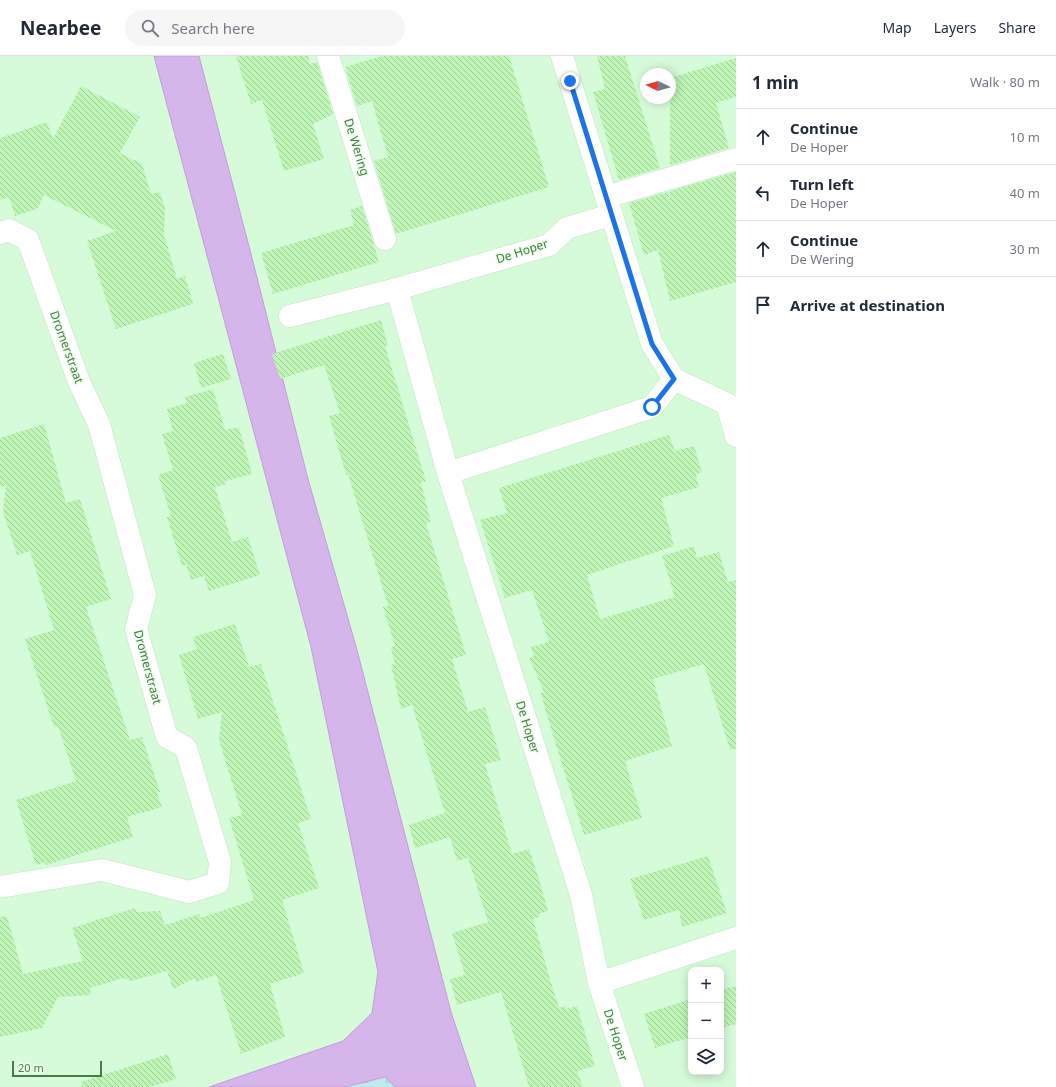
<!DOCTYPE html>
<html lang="en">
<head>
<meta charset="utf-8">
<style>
  :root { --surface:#fff; --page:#f6f6f7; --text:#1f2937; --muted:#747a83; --line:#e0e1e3 }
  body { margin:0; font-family:"Noto Sans",sans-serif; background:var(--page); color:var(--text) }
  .controls { position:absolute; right:12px; bottom:12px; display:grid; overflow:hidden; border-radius:8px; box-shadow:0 2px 10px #0003 }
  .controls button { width:36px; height:36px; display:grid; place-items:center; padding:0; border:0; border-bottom:1px solid var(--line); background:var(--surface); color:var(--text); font:20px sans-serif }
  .compass { position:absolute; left:640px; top:12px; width:36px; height:36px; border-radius:50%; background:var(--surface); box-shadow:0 2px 10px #0003; rotate:275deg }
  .scale { position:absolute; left:12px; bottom:10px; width:90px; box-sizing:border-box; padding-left:4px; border:2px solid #4e7846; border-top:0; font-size:11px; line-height:14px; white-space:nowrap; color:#4e7846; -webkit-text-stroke:3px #ebffed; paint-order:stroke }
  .stop { position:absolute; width:12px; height:12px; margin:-9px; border:3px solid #1a73e8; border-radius:50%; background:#fff }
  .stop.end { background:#1a73e8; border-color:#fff; box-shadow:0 1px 4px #0008 }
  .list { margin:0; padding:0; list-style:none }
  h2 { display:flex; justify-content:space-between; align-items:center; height:52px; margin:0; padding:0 16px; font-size:17px }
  h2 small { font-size:13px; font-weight:400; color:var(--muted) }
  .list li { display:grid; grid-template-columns:26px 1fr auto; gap:12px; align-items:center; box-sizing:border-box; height:56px; padding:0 16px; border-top:1px solid var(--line) }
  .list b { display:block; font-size:15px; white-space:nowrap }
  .list p { margin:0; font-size:13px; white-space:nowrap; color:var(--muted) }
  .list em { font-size:13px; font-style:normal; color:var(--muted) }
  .icon { flex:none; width:22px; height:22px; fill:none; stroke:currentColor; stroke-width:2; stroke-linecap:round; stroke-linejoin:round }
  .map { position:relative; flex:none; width:736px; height:1031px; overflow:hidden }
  header { display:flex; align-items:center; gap:24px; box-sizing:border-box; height:56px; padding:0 20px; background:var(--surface); border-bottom:1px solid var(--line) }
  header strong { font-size:19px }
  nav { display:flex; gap:22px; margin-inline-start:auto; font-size:14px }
  .search { width:280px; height:36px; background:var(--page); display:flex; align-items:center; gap:10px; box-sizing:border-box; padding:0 14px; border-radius:22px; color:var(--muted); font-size:15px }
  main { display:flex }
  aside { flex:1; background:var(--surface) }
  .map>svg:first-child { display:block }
  .residential { fill:#d6fbd8; fill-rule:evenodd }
  .grass { fill:url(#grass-tufts) }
  .water { fill:#d6b5ea; stroke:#c59bdc }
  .building { fill:url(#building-back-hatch) }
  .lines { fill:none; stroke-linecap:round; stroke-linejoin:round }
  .street-casing { stroke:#c1e5bf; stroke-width:23 }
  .street { stroke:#fff; stroke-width:22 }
  .route { stroke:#1a73e8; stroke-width:5 }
  .labels { text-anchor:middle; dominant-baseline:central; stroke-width:3; stroke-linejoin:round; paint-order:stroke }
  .street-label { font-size:12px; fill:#4e7846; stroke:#ebffed }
</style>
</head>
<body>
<header>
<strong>Nearbee</strong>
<div class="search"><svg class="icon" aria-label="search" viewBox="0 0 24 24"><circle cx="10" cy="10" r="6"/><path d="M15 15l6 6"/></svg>Search here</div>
<nav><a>Map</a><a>Layers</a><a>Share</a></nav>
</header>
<main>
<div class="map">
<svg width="736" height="1031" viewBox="0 0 736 1031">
  <defs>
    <pattern id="grass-tufts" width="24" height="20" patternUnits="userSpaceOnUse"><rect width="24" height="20" fill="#c0e9ed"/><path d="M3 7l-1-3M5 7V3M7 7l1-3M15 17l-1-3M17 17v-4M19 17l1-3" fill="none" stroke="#9ec2c2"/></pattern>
    <pattern id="building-back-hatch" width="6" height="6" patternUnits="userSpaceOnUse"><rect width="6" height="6" fill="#bff6b8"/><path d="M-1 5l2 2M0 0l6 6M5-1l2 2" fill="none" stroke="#9dcc97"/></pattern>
  </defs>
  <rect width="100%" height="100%" fill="#e3fee5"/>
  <path class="residential" d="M0,0H736V1031H0ZM646,18H670V42H646ZM691,914H721V1016H691Z"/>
  <path class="grass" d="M386,1021L395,1031H345Z"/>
  <path class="water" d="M154,0H199L251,198L308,423L357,594L451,956L476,1031H395L385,1021L345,1031H209L343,985L372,957L378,916L311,591Z"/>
  <g class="building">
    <path d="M236,0H308L310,8L317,6L333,58L313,68L324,103L284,115L262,44L251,48Z"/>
    <path d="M382,0H509L549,131L396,178L374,105L388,101L372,45L357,50L345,11Z"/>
    <path d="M597,0H625L660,112L619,124L593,36L605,33Z"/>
    <path d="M736,2V41L716,47L729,92L670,109V22Z"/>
    <path d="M81,30L140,61L120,97L142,108L151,138L160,136L165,152L164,180L166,185L177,223L185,220L193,248L116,273L87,185L116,175L44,139L37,153L15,160L9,141L0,144V82L47,66L53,83Z"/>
    <path d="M736,116V226L670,245L658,194L644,199L629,147L668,136L670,144V135Z"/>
    <path d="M362,150L379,206L273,238L261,197L354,169L350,154Z"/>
    <path d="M381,264L388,290H385L426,425L421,427L431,466L426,467L466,599L452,603L468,656L485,651L501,704L485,708L512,798L529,793L539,823L548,855L539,858V861L533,863L549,920L559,952L566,950L567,953L577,950L595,1010L577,1015L583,1031H529L501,936L457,949L450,923L465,919L452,877L488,866L468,802L457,805L450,781L415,792L409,769L445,757L412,649L401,653L391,609L395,608L391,592L395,590L383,551L388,550L348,418L346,419L329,360L340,357L324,309L280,323L272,298Z"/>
    <path d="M223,298L231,323L201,332L194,307Z"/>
    <path d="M213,333L225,374L239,371L252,418L225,425L226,428L215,431L232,486L248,481L260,519L209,535L204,520L191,524L186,508L182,510L167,461L171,460L158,419L173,414L162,378L173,375L167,353L187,347L185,341Z"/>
    <path d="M44,368L66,447L80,443L111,543L86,551L130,684L142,681L160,736H157L162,751L127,761L133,781L46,809L45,806L36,809L16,744L76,725L58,670L54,671L25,583L54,574L30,495L17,499L3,456L6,430L0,431V382Z"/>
    <path d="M669,379L675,395L694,390L702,416L696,419L699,431L661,442L674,490L587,519L600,563L675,541L662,500L694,490L697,502L719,496L728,526L736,524V693L730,694L704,608L653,623L672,690L625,705L642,762L584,779L545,653L541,637L544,636L529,602L534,601L531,591L549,586L532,534L505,542L480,464L507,457L499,432Z"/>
    <path d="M235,568L249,611L261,608L311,763L298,767L319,832L282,844L304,917L270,928L285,981L241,998L216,919L196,926L195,922L173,933L167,915L131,925L123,922L90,932L91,939L58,941L42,972L0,981V861L7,860L23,918L83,905L72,872L135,852L136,856L160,855L165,869L199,858L200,862L254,844L229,762L242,759L219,684L222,656L198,663L179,599L197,593L193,581Z"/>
    <path d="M708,800L727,857L682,871L679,854L644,864L630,823Z"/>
    <path d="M736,930V968L721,972V934Z"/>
    <path d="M691,943V981L655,992L644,958Z"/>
    <path d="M168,998L176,1023L150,1031H82L81,1026Z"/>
  </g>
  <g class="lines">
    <defs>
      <g id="street">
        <path d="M328,0L385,183"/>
        <path d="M562,0L652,288L674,323L727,348L736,380"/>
        <path d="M606,141L736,103"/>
        <path d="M0,177L9,174L28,184L79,326L99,368L145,539L136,573L167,681L186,692L220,806L218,827L189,836L102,814L0,831"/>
        <path d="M397,233L448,417L581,839L599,927L633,1031"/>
        <path d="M290,260L397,233L549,189L567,172L611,159"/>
        <path d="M448,417L652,351L674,323"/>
        <path d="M599,927L736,882"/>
      </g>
    </defs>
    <use href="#street" class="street-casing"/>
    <use href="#street" class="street"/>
  </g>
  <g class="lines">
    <path class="route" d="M570,25L652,288L674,323L652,351"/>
  </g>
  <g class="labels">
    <g class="street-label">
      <text transform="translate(357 91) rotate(73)">De Wering</text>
      <text transform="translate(522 195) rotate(-18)">De Hoper</text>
      <text transform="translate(67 291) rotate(70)">Dromerstraat</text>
      <text transform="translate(148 611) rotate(75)">Dromerstraat</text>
      <text transform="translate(528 671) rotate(73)">De Hoper</text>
      <text transform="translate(616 979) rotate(72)">De Hoper</text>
    </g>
  </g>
</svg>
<div class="controls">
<button>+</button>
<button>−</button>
<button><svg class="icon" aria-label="layers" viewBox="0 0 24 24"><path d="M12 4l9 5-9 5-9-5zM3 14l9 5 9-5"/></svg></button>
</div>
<svg class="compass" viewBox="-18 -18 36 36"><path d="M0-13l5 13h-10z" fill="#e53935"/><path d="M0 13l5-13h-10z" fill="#747a83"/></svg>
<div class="scale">20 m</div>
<div class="stop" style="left:652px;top:351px"></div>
<div class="stop end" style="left:570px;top:25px"></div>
</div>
<aside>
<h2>1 min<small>Walk · 80 m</small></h2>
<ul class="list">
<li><svg class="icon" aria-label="ahead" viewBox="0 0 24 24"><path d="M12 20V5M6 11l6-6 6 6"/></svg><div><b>Continue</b><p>De Hoper</p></div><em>10 m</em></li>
<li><svg class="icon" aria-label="left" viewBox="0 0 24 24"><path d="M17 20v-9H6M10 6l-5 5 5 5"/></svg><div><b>Turn left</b><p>De Hoper</p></div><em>40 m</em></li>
<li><svg class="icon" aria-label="ahead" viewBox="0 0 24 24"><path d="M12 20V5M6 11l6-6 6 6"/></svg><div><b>Continue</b><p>De Wering</p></div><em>30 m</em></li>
<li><svg class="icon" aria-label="arrive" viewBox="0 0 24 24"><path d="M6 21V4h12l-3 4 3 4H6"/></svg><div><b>Arrive at destination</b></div></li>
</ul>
</aside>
</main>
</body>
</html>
